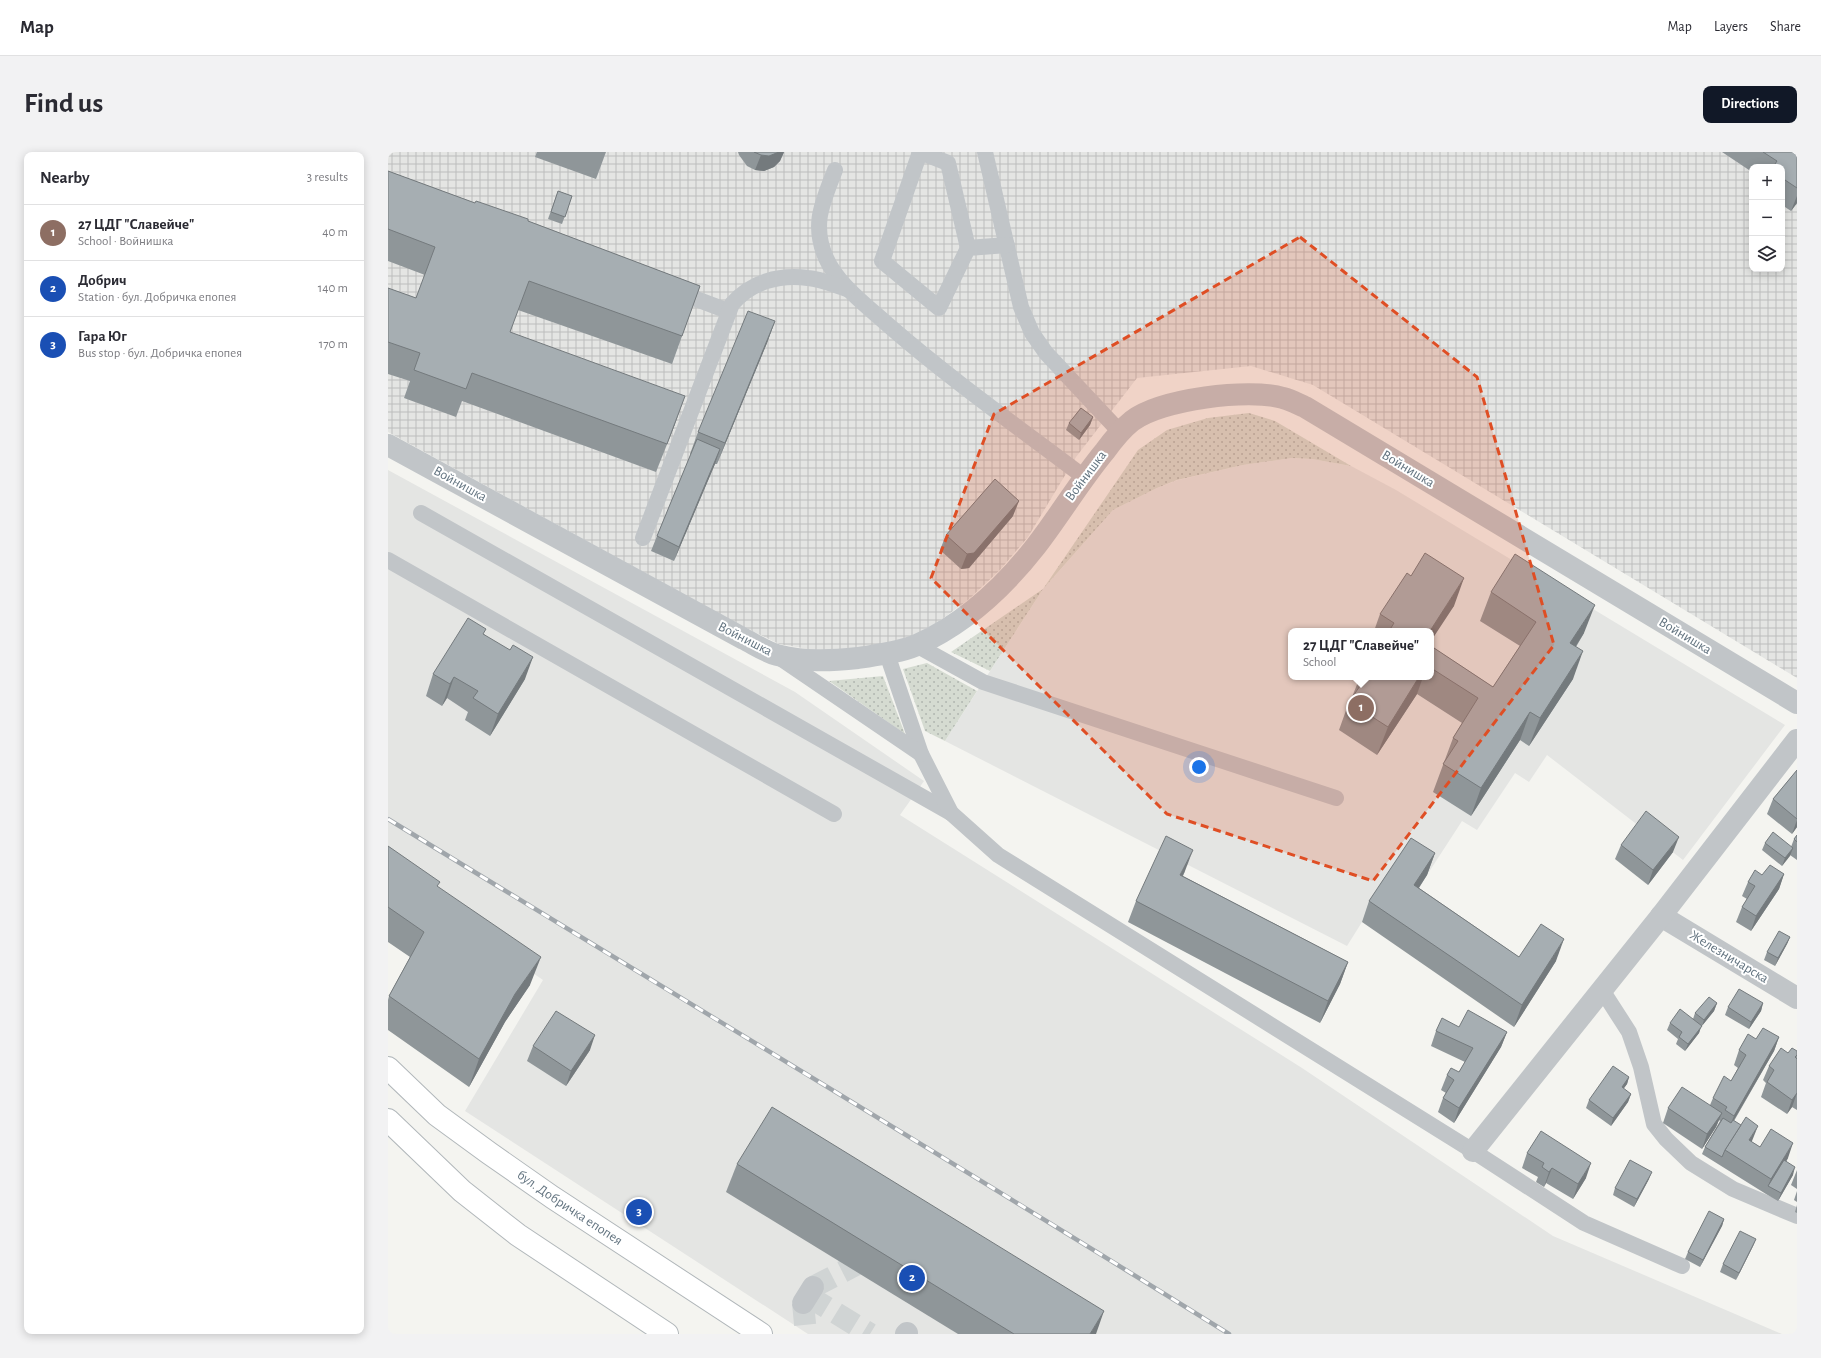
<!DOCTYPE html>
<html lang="en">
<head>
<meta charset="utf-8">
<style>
  :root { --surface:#fff; --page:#f2f2f3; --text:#2b2b33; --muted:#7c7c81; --line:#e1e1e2; --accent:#111827 }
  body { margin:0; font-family:"Alegreya Sans",sans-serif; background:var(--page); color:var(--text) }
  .controls { position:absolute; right:12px; top:12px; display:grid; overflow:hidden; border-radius:8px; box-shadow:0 2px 10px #0003 }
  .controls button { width:36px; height:36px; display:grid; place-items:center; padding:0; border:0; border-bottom:1px solid var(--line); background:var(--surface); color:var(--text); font:20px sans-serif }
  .you { position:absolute; left:811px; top:615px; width:14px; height:14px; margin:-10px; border:3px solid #fff; border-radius:50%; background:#1a73e8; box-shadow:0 0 0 6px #1a73e833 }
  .badge { display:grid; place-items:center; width:26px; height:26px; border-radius:50%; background:var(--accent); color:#fff; font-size:13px; font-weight:700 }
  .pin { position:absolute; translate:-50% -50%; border:2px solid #fff; box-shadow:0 1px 4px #0006 }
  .popup { position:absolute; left:900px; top:476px; width:146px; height:52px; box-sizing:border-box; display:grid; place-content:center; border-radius:8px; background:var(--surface); filter:drop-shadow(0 1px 3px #0005); font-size:13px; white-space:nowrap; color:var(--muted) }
  .popup b { font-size:15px; color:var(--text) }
  .popup::after { content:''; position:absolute; left:50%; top:100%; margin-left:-8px; border:8px solid transparent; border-top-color:var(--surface) }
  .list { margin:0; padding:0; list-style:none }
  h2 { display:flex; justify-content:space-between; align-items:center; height:52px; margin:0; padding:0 16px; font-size:17px }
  h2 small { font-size:13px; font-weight:400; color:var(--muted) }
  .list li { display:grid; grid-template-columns:26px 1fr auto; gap:12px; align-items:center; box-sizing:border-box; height:56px; padding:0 16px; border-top:1px solid var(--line) }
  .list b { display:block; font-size:15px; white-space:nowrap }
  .list p { margin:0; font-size:13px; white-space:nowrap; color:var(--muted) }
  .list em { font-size:13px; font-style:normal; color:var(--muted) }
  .icon { flex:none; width:22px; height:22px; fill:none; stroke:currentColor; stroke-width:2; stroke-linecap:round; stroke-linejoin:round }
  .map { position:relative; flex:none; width:1409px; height:1182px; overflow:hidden; border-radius:8px }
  header { display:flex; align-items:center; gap:24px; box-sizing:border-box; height:56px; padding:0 20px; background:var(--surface); border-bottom:1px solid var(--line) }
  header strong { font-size:19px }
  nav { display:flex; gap:22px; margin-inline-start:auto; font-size:14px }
  .intro { display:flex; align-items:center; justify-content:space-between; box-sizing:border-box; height:96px; padding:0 24px }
  h1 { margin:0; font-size:28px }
  .button { padding:10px 18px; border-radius:8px; background:var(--accent); color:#fff; font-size:14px; font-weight:700 }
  main { display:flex; gap:24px; padding:0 24px }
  aside { flex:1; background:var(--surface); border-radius:8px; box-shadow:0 2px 10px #0003 }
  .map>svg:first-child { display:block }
  .built { fill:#e4e5e3; fill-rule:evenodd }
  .industrial { fill:url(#industrial-grid); fill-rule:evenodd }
  .grass { fill:url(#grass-dots) }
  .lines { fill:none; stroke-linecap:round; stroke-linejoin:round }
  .street-tunnel { stroke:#d0d4d4; stroke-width:22; stroke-dasharray:22 11; stroke-linecap:butt }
  .secondary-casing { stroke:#b1b7ba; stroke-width:24 }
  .lane { stroke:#c1c5c8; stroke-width:16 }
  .street { stroke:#c1c5c8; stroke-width:22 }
  .secondary { stroke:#fff; stroke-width:22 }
  .rail-casing { stroke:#a0a6ab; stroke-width:4.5 }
  .rail { stroke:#fff; stroke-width:3; stroke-dasharray:9; stroke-linecap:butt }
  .wall { fill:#8f9699 }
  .shaded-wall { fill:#747a7d }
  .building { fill:#a6aeb2; stroke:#747a7d }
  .marked { fill:#df4e24; fill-opacity:0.2; stroke:#df4e24; stroke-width:3; stroke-dasharray:8 5; stroke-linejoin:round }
  .labels { text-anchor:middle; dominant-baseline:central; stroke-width:4; stroke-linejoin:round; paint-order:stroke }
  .street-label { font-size:14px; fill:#637480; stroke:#fff }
</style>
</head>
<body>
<header>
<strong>Map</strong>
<nav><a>Map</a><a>Layers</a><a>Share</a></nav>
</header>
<div class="intro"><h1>Find us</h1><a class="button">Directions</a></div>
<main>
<aside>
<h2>Nearby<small>3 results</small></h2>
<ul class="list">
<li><span class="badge" style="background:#8d6e63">1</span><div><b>27 ЦДГ &quot;Славейче&quot;</b><p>School · Войнишка</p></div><em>40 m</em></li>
<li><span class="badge" style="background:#1a4fb4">2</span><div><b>Добрич</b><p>Station · бул. Добричка епопея</p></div><em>140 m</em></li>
<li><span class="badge" style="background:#1a4fb4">3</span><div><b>Гара Юг</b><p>Bus stop · бул. Добричка епопея</p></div><em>170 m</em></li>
</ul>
</aside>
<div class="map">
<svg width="1409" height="1182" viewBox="0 0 1409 1182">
  <defs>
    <pattern id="industrial-grid" width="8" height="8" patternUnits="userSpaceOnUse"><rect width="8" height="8" fill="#e4e5e3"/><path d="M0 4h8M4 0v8" fill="none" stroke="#bcbebd"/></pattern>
    <pattern id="grass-dots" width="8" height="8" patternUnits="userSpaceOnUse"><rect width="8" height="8" fill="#d5dbd1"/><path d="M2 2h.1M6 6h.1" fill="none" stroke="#b0b6af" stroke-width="1.8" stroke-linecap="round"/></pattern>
  </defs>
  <rect width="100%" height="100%" fill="#f4f4f0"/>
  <g class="built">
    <path d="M904,306L924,307L963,314L1008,338L1397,573L1295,708L1159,603L1141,630L1127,621L1089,678L1074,669L1039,723L974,770L959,794L557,589L655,437L725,358L769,336L790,328L855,313ZM903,479H1043V525H903Z"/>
    <path d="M0,318L407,540L536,629L512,663L914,916L1165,1084L1394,1182H420L77,959L155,828L0,722Z"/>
  </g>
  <path class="industrial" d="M0,0H1409V526L925,233L863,214L749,226L688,305L640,385L612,418L580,448L550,470L525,484L496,494L431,499L391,492L346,470L0,280ZM1364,15H1394V117H1364Z"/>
  <g class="grass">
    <path d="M861,261L887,269L963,314L924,307L904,306L855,313L789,328L769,336L725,358L655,437L602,519L563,500L655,437L750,298L779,278L820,266Z"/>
    <path d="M539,511L589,539L557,589L537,579L515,517Z"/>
    <path d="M495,524L517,582L441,529Z"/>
  </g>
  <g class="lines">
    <g class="street-tunnel">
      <path d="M425,1135L487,1103"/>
      <path d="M420,1144L482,1182"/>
      <path d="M415,1151L418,1182"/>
    </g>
    <defs>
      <g id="secondary">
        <path id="s1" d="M0,916L49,963L101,1001L164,1045L373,1182"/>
        <path d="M0,968L74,1039L130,1083L279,1182"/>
      </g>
    </defs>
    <use href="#secondary" class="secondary-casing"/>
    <g class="lane">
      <path d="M597,0L633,155L644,181L658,201L732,280"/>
      <path d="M447,18C435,50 423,72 438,106C449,132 479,154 499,172C562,227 630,275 696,325"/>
      <path d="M580,96L551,156L494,109L532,0L560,11L580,96L619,93"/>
      <path d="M287,139L340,159"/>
      <path d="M33,361L563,661"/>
      <path d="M255,386L344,152C363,130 391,122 420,126C433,127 446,133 459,137"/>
      <path d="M0,408L446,662"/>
      <path d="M528,493L595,530L948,646"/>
      <path d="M499,502L533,602L563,661L610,703L1085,999L1196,1071L1294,1114"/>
      <path d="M392,506L533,602"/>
      <path d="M1214,838L1241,880L1253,915L1266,972L1278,987L1303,1011L1345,1037L1409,1064"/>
    </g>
    <g class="street">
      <path d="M0,293L356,487C366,492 378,500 389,503C416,510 442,509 470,506C489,503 510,501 529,493C576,472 616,435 648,394C672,363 692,329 717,299C725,288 734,277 744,269C773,247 861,236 895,246C903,248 910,252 917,255L1409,551"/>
      <path d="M1273,764L1409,846"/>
      <path d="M1085,999L1273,764L1409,588"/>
      <path d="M415,1151L425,1135"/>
      <path d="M518,1182L519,1181"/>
    </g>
    <use href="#secondary" class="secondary"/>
    <defs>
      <path id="rail" d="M0,667C280,839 562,1008 841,1182"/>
    </defs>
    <use href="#rail" class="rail-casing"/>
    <use href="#rail" class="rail"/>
  </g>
  <g class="wall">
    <path d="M149,0H218L208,27L147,5Z"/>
    <path d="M350,0H396L392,9L386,15L376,19L367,18L359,14L351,3Z"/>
    <path d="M1334,0H1409V51L1403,59L1394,53V15H1364V20Z"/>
    <path d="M0,19L87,51L140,69L312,134L284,212L130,158L122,180L287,272L268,320L74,249L68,265L16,246L22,229L0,222V136L28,146L37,123L0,109Z"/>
    <path d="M170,39L184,44L174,72L160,67Z"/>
    <path d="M387,169L379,191L329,312H327L286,409L263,399L269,384L303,302H302L310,280Z"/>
    <path d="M705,265L702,273L691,288L678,278L681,271Z"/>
    <path d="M625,364L581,416L573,417L552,398L558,383Z"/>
    <path d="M1103,440L1196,481L1188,495L1185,527L1141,594L1132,588L1083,664L1045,640L1065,586L1074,571L1029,542L989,603L951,578L961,550L964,545L972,525H1043V494L1105,535L1132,494L1092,469Z"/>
    <path d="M1066,454L1043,479H986L992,462Z"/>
    <path d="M96,482L137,527L102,584L77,568L80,560L59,546L54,554L38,544L45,522Z"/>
    <path d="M1409,618V675L1404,682L1379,662L1385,647Z"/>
    <path d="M1409,683V708L1402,703L1394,714L1374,698L1377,691L1403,695L1406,687Z"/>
    <path d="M1233,693L1285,700L1260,733L1227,707Z"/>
    <path d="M0,694L50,735L142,833L117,870L81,935L0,878V848L1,844L22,805L0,790Z"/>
    <path d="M1047,701L1039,723L1031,736L1131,805L1168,809L1126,875L974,770L981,749Z"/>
    <path d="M797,719L795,724L960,810L952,832L932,871L740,770L748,749Z"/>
    <path d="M1396,722L1391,737L1363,779L1348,770L1354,755L1359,747L1354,744L1360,730L1374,723Z"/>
    <path d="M1402,785L1399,792L1387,814L1376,808L1379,800Z"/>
    <path d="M1329,851L1326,859L1313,875L1311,881L1297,899L1288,892L1290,887L1279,878L1282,871L1305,867L1307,861Z"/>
    <path d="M1375,851L1373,859L1361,877L1337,863L1340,855Z"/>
    <path d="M1071,875L1119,880L1113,895L1066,971L1050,960L1055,946L1058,941L1053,938L1059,923L1071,920L1077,910L1043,894L1048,879Z"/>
    <path d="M1391,885L1386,899L1346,969L1364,989V990L1372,995L1400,1006L1398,1010L1405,1023L1390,1049L1378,1042L1314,1002L1317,995L1332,969L1331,968L1328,975L1314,997L1275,971L1280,956L1322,953L1325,946L1343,929L1350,916L1346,913L1351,898L1368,887Z"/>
    <path d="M145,894L202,898L178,934L139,909Z"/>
    <path d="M1409,899V958L1404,955L1399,962L1373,945L1378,931L1375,928L1381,914L1400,901Z"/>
    <path d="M1241,925L1239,932L1235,937L1243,942L1240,950L1223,974L1198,956L1201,948Z"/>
    <path d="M1139,1001L1198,1026L1185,1047L1158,1031L1156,1035L1148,1030L1150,1025L1134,1016Z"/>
    <path d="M349,1012L708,1182H570L338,1040Z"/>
    <path d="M1409,1018V1037L1403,1033Z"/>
    <path d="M1261,1027L1246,1055L1225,1043L1227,1036Z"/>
    <path d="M1409,1039V1050L1406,1048Z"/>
    <path d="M1409,1053V1061L1407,1060Z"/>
    <path d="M1336,1067L1334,1074L1312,1115L1297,1107L1300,1100Z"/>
    <path d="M1368,1087L1365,1094L1348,1128L1332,1120L1335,1112Z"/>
  </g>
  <g class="shaded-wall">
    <path d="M391,0H396L392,9L386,15L376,19L367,18L373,3Z"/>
    <path d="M1409,44V51L1403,59Z"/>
    <path d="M387,169L379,191L329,312L337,291Z"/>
    <path d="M297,244L287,272L268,320L279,292Z"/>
    <path d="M705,265L702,273L691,288L693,281Z"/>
    <path d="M332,297L327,312L286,409L291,395Z"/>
    <path d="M631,349L625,364L581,416L573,417L579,402Z"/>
    <path d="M1076,426L1066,454L1043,489V479H1042Z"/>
    <path d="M1207,453L1196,481L1172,519L1182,491Z"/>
    <path d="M1195,499L1185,527L1141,594L1152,566Z"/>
    <path d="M145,505L137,527L102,584L110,562Z"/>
    <path d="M66,525L59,546L54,554L62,532Z"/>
    <path d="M1031,525H1035L1029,542L989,603L1000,575Z"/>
    <path d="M1142,560L1132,588L1083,664L1093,636Z"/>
    <path d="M1409,668V675L1404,682Z"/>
    <path d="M1291,685L1285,700L1260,733L1265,718Z"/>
    <path d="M1405,696L1402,704L1394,714L1397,706Z"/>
    <path d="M805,698L797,719L784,744L792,723Z"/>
    <path d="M1047,701L1039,723L1018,755L1026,733Z"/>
    <path d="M1396,722L1391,737L1363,779L1368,764Z"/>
    <path d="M1402,785L1399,792L1387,814L1390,806Z"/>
    <path d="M1176,787L1168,809L1126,875L1134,853Z"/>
    <path d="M153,805L142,833L117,870L81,935L91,907L127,842Z"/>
    <path d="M960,810L952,832L932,871L940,849Z"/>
    <path d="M1329,851L1326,859L1313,875L1311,881L1297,899L1300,892L1314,874L1316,868Z"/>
    <path d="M1375,851L1373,859L1361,877L1363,870Z"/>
    <path d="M1119,880L1113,895L1066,971L1071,956Z"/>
    <path d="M207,883L202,898L178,934L183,919Z"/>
    <path d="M1391,885L1386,899L1340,978L1346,964Z"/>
    <path d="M1241,925L1239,932L1231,943L1234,935Z"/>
    <path d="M1409,941L1404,955L1399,962L1404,948Z"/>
    <path d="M1243,942L1240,950L1223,974L1225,966Z"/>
    <path d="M1334,961L1328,975L1314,997L1319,982Z"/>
    <path d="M1370,974L1364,989L1355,1003L1361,988Z"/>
    <path d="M1405,991L1400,1006L1382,1035L1380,1034L1383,1027Z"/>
    <path d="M1203,1011L1198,1026L1185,1047L1190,1032Z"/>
    <path d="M1407,1015L1405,1023L1390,1049L1393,1041Z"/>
    <path d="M1164,1016L1158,1031L1156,1035L1161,1020Z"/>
    <path d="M1264,1020L1261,1027L1246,1055L1249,1047Z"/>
    <path d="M1336,1067L1334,1074L1312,1115L1315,1108Z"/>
    <path d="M1368,1087L1365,1094L1348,1128L1351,1121Z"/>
    <path d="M716,1159L708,1182H702Z"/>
  </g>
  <g class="building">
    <path d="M366,0H391L381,4L373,3Z"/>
    <path d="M1375,0H1409V36L1394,26V15H1385L1389,9Z"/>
    <path d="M0,19L87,51L88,49L140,67V69L312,134L294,184L141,129L122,180L297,244L279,292L84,221L78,237L26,218L32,201L0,190V136L28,146L47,95L0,77Z"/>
    <path d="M170,39L184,44L177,65L163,60Z"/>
    <path d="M360,159L387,169L337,291L310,280Z"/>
    <path d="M693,256L705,265L693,281L681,271Z"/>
    <path d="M309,287L332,297L291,395L269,384Z"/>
    <path d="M607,327L631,349L586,401L579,402L558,383Z"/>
    <path d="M1037,401L1076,426L1042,479H1001L1006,471L992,462L1019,421L1023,424Z"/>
    <path d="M1127,402L1207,453L1182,491L1195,499L1152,566L1142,560L1093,636L1055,612L1070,589L1065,586L1090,546L1043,516V494L1105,535L1148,470L1103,440Z"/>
    <path d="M80,466L98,477L95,482L122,498L125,493L145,505L110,562L85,546L90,539L66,525L62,532L45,522Z"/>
    <path d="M972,525H1031L1000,575L961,550L976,528Z"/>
    <path d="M1409,618V667L1385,647Z"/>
    <path d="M1258,659L1291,685L1265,718L1233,693Z"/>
    <path d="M1385,680L1405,696L1397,706L1377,691Z"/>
    <path d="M1409,683V690L1406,687Z"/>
    <path d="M778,684L805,698L792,723L960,810L940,849L748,749Z"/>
    <path d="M1023,686L1047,701L1026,733L1131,805L1153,772L1176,787L1134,853L981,749Z"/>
    <path d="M0,694L52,730L49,734L153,805L127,842L91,907L1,844L36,780L0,755Z"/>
    <path d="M1382,713L1396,722L1368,764L1354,755L1367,734L1360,730L1367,718L1374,723Z"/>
    <path d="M1391,779L1402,785L1390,806L1379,800Z"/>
    <path d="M1351,837L1375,851L1363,870L1340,855Z"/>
    <path d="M1321,845L1329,851L1316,868L1307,861Z"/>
    <path d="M1292,857L1314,874L1300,892L1291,885L1294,880L1282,871Z"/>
    <path d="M1080,858L1119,880L1071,956L1055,946L1066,928L1059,923L1063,916L1071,920L1085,896L1048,879L1054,866L1071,875Z"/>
    <path d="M168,859L207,883L183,919L145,894Z"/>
    <path d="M1375,876L1391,885L1346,964L1337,958L1339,955L1325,946L1336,924L1343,929L1358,903L1351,898L1360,882L1368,887Z"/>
    <path d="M1393,896L1400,901L1404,896L1409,899V903L1407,905L1409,907V941L1404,948L1379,930L1386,918L1381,914Z"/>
    <path d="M1225,914L1241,925L1234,935L1243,942L1225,966L1201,948Z"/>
    <path d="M1294,935L1334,961L1319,982L1280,956Z"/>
    <path d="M384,955L716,1159L702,1182H626L349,1012Z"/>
    <path d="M1358,965L1370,974L1361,988L1372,995L1383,977L1405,991L1383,1027L1337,998Z"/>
    <path d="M1335,966L1343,971L1345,968L1353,973L1337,998L1334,1005L1317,995Z"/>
    <path d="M1153,979L1203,1011L1190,1032L1164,1016L1161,1020L1154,1015L1156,1011L1139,1001Z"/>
    <path d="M1242,1008L1264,1020L1249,1047L1227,1036Z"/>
    <path d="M1396,1008L1407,1015L1393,1041L1380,1034Z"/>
    <path d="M1321,1059L1336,1067L1315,1108L1300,1100Z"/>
    <path d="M1352,1079L1368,1087L1351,1121L1335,1112Z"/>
  </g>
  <path class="marked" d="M912,85L1089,225L1166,493L985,729L779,662L543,426L606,262Z"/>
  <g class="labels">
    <g class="street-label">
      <text transform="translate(1020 317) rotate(31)">Войнишка</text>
      <text transform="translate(698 324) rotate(-53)">Войнишка</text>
      <text transform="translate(72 332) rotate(29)">Войнишка</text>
      <text transform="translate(1297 484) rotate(31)">Войнишка</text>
      <text transform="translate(357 487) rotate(27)">Войнишка</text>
      <text transform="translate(1341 805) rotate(31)">Железничарска</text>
      <text stroke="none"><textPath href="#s1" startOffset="230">бул. Добричка епопея</textPath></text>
    </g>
  </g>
</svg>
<div class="controls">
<button>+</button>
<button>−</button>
<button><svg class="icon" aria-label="layers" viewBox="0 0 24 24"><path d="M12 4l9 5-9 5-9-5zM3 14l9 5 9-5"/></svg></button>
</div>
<div class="you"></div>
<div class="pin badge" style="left:973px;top:556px;background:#8d6e63">1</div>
<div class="popup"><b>27 ЦДГ &quot;Славейче&quot;</b>School</div>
<div class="pin badge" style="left:524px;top:1126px;background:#1a4fb4">2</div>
<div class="pin badge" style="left:251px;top:1060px;background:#1a4fb4">3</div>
</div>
</main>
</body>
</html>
